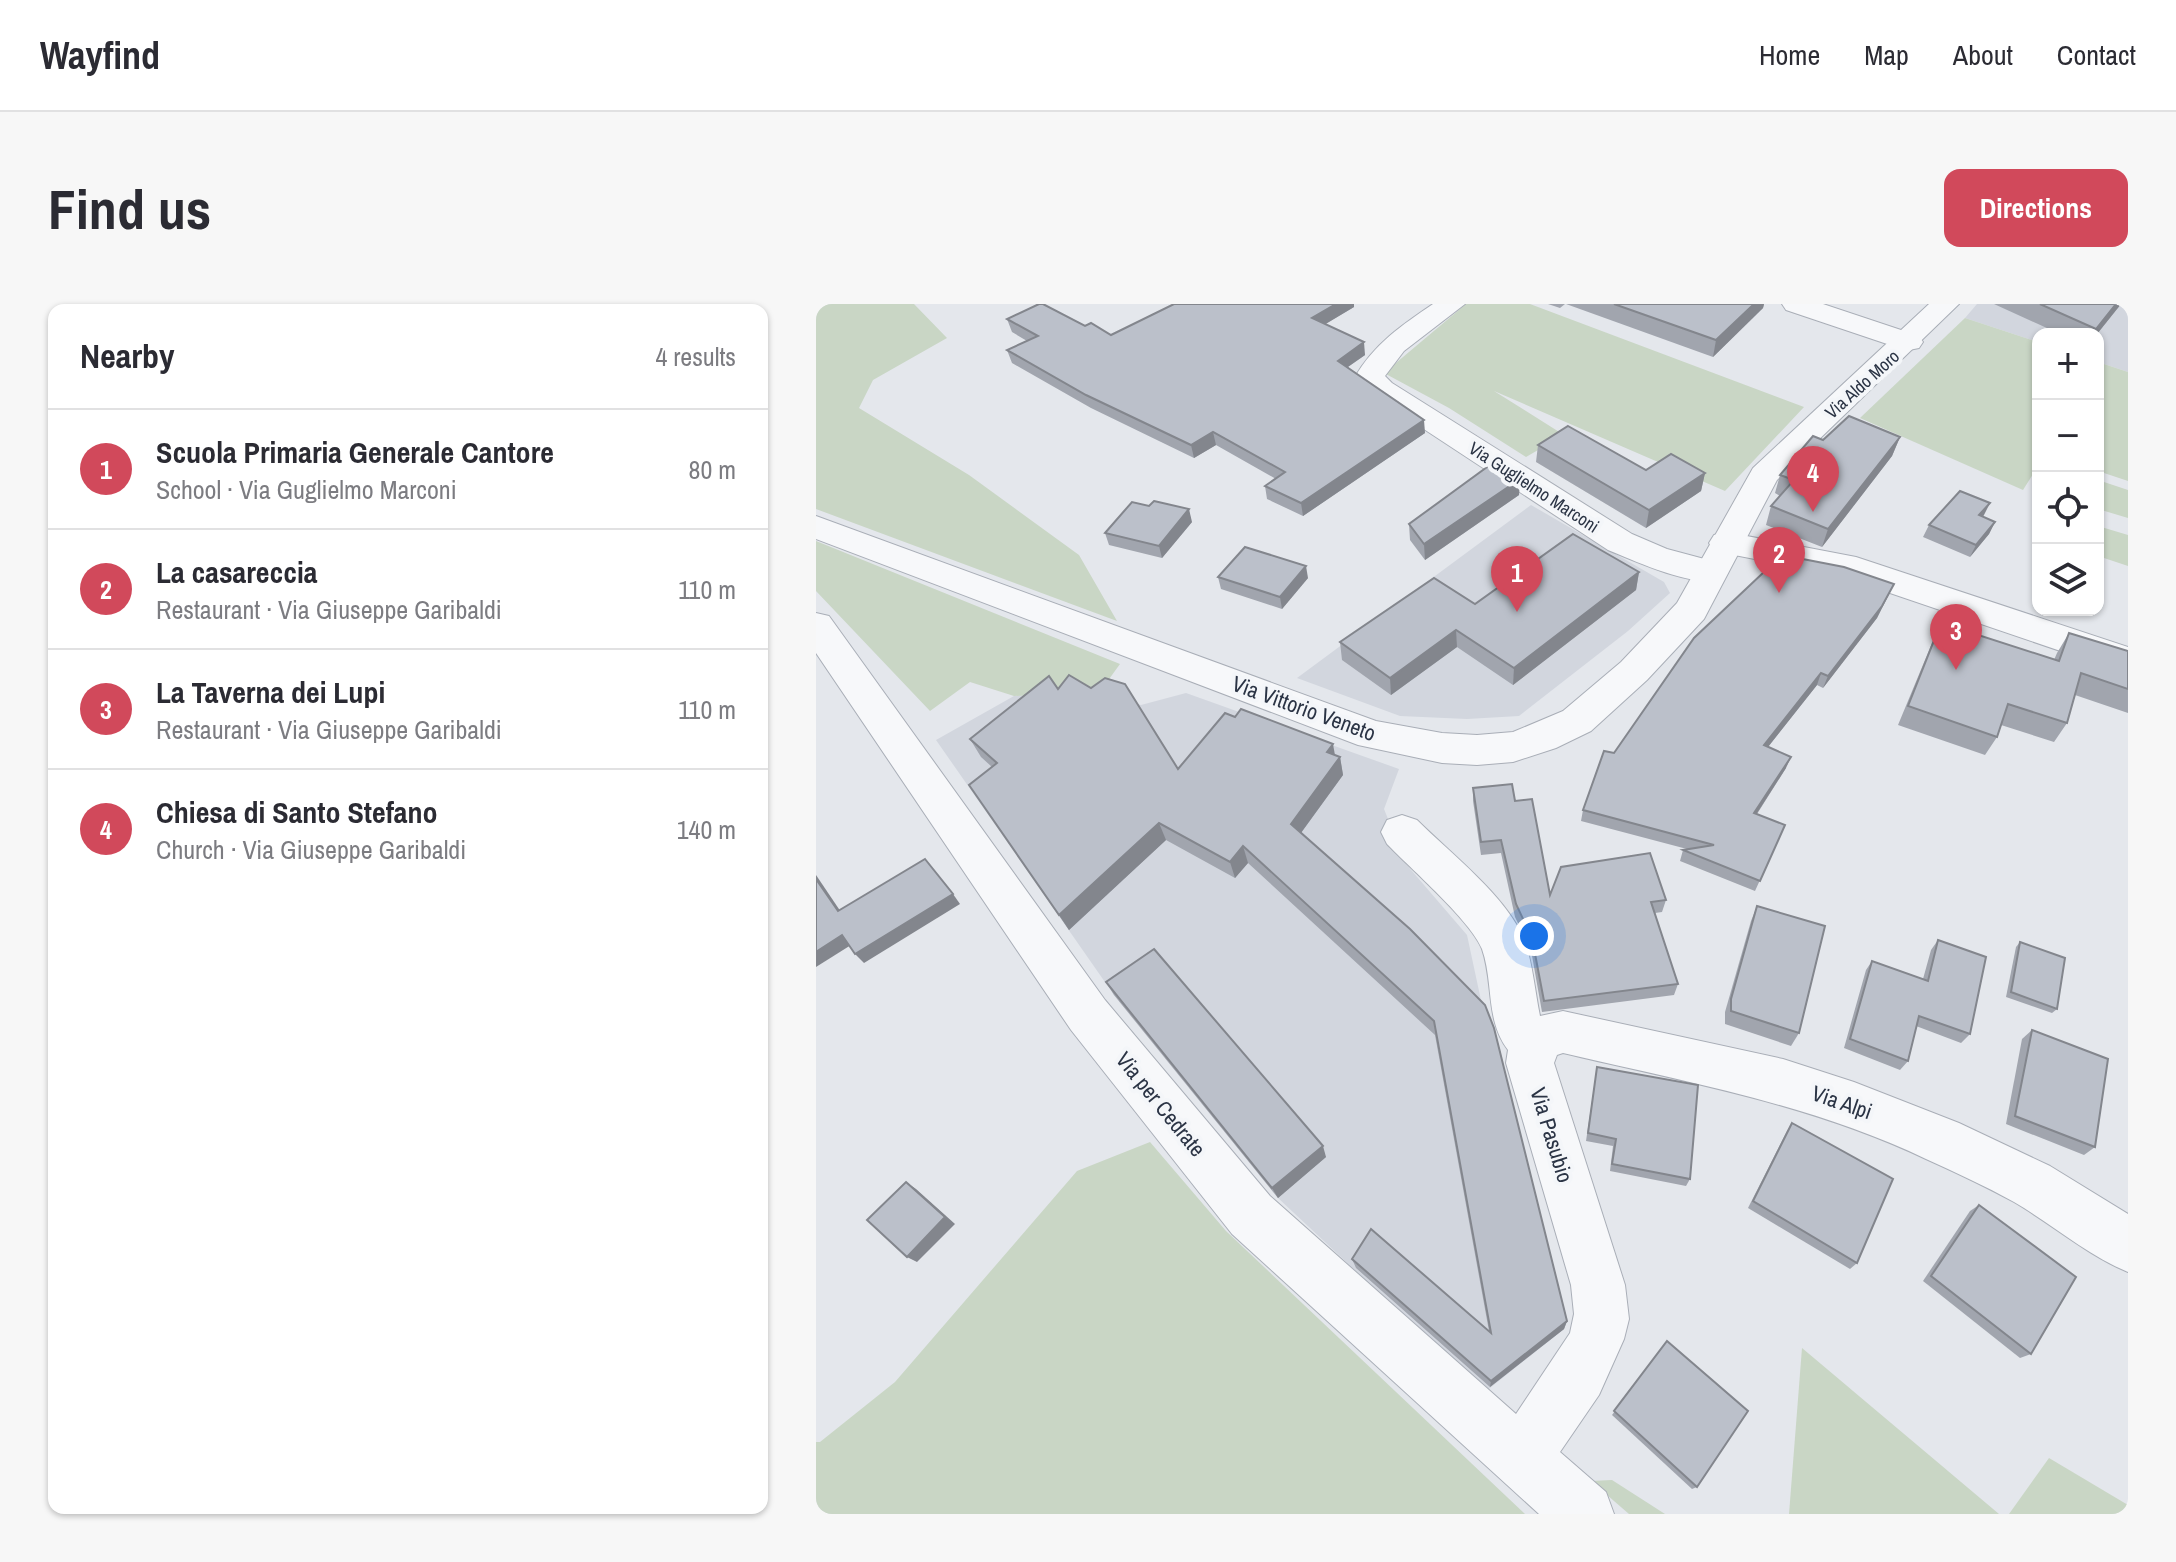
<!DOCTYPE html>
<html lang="en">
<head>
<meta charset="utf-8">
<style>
  :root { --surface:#fff; --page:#f7f7f7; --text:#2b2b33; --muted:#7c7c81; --line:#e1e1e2; --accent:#d1495b }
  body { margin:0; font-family:"Archivo Narrow",sans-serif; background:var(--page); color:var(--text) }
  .controls { position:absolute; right:24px; top:24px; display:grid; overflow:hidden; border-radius:16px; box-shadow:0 2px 6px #0004 }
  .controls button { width:72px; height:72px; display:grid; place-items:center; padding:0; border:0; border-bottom:2px solid var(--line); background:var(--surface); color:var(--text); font:40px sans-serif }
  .you { position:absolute; left:718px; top:632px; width:28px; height:28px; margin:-20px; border:6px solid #fff; border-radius:50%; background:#1a73e8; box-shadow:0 0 0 12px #1a73e833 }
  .badge { display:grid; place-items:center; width:52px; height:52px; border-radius:50%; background:var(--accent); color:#fff; font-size:26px; font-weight:700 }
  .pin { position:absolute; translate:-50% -66px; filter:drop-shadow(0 2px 4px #0008) }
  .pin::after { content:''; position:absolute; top:42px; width:28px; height:24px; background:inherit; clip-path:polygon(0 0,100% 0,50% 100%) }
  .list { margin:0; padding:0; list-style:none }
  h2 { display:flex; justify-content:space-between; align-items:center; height:104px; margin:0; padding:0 32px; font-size:34px }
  h2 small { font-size:26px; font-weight:400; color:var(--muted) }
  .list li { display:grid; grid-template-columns:52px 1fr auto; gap:24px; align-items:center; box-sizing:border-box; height:120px; padding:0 32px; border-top:2px solid var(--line) }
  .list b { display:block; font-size:30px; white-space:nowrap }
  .list p { margin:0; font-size:26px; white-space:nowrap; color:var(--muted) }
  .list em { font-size:26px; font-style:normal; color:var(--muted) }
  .icon { flex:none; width:44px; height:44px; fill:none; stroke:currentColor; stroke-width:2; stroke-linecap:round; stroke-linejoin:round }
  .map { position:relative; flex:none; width:1312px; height:1210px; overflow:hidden; border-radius:16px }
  header { display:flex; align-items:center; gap:48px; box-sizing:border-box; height:112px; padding:0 40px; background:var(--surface); border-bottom:2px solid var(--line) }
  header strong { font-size:38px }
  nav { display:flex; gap:44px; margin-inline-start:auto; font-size:28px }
  .intro { display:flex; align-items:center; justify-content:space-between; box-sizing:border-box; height:192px; padding:0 48px }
  h1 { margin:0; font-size:56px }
  .button { padding:20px 36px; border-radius:16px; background:var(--accent); color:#fff; font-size:28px; font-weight:700 }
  main { display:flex; gap:48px; padding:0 48px }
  aside { flex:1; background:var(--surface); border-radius:16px; box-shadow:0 2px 6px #0004 }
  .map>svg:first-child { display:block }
  .built { fill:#d2d6de }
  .green { fill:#c9d6c5 }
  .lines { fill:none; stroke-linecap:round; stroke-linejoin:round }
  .minor-casing { stroke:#a9aeb7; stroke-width:2 }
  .tertiary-casing { stroke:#a9aeb7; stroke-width:2 }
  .minor { fill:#f7f8fa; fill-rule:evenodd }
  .tertiary { fill:#f7f8fa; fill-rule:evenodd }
  .wall { fill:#a1a5ae }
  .shaded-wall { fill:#83868d }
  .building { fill:#bbc0ca; stroke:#83868d; stroke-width:2 }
  .labels { text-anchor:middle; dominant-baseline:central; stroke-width:8; stroke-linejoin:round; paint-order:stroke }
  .far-street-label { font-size:18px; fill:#2b3445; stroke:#f4f6f9 }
  .street-label { font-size:22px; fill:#2b3445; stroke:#f4f6f9 }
</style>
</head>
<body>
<header>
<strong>Wayfind</strong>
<nav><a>Home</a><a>Map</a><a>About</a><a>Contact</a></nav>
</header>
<div class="intro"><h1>Find us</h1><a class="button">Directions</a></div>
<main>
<aside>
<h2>Nearby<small>4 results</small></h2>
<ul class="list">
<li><span class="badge">1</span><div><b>Scuola Primaria Generale Cantore</b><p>School · Via Guglielmo Marconi</p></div><em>80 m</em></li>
<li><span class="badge">2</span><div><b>La casareccia</b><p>Restaurant · Via Giuseppe Garibaldi</p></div><em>110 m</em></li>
<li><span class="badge">3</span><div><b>La Taverna dei Lupi</b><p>Restaurant · Via Giuseppe Garibaldi</p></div><em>110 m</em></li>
<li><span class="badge">4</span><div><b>Chiesa di Santo Stefano</b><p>Church · Via Giuseppe Garibaldi</p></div><em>140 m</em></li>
</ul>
</aside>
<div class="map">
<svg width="1312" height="1210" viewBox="0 0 1312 1210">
  <rect width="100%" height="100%" fill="#e4e7ec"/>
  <g class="built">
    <path d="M1161,0H1312V68L1282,58V30H1222V38L1149,14Z"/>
    <path d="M715,201L848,278L854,289L812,327L703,412L651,415L584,412L481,374Z"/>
    <path d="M283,389L325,401L370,389L583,465L568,505L590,560L651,631L669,715L678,738L748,1025L669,1088L462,894L298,691L120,436L198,392Z"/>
  </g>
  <g class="green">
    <path d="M0,0H98L131,34L57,76L43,104L153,171L263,251L301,317L0,205Z"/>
    <path d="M650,0H714L988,103L909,187L678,87L748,131L710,153L633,104L568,69Z"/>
    <path d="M1149,14L1222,38V162L1207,186L1044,114Z"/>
    <path d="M1282,58L1312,68V177L1282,167Z"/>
    <path d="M1282,176L1312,186V214L1282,205Z"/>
    <path d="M1282,222L1312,231V262L1282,252Z"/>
    <path d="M0,237L304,360L283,389L198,392L154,378L114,407L0,287Z"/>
    <path d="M334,838L410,927L709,1210H0V1138H4L79,1078L261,867Z"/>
    <path d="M986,1044L1183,1210H973Z"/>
    <path d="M1233,1154L1312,1201V1210H1193Z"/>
    <path d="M796,1176L849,1210H813L775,1177Z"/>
  </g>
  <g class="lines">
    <defs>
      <g id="minor">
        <path d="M617,0H649L588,47L569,72L576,79L816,230L851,245L907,260L912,268L907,276C878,284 821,258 792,246L556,91L539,73C558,40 586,21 617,0Z"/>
        <path d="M966,0H1007L1103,32L1107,38L1103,44L1093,46L1083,44L970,6Z"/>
        <path d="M910,228L1040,253L1312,343V370L1024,272L898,247L893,239L898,231Z"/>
        <path d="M0,309L13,312L289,696L454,892L700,1110L754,1029L758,1010L755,981L690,759L692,746C669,716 678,679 666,645C655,617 594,564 571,540L565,528L571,516L586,511L601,516C634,549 693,594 709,638C717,661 719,688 724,712L747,707L967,755L1038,778L1143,819L1234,862L1312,910V968C1271,951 1236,920 1198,898C1169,882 1139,868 1110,855C995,800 870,778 747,749L741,751L738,759L809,981L813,1015L808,1035L783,1091L744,1148L790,1188L798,1210H723L416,930L255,726L0,349Z"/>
      </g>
      <path id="tertiary" d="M1113,0H1143L961,176L888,315L831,376L775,427L740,444L697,458L661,461L626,459L542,441L0,235V212L560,417L626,429L661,431L697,428L747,407L805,358L861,299L937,164Z"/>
    </defs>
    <use href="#minor" class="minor-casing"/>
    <use href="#tertiary" class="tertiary-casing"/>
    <use href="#minor" class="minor"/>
    <use href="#tertiary" class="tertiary"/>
  </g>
  <g class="wall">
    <path d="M732,0H749L744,4Z"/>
    <path d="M750,0H948L947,4L897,53Z"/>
    <path d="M1178,0H1305L1281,30H1244Z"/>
    <path d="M538,3L509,20L549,51L532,63L609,129L487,212L451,195L449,182L460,175L400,141L378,154L275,104L196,59L191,46L211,37L196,28L191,15L269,22L295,31Z"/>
    <path d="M1084,133L1076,152L1006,243L950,221L955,202L964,192L959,189L964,171L1007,136Z"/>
    <path d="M722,141L830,166L889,169L885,187L830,224L720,158Z"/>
    <path d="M704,175L703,191L609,256L594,236L593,220Z"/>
    <path d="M1168,211L1166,213L1179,218L1173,230L1154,253L1107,233L1113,221Z"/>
    <path d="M376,218L346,254L293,241L289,229Z"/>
    <path d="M823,268L820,286L697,381L641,343L575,391L526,356L524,338L659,300Z"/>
    <path d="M402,273L492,274L466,305L405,285Z"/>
    <path d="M1078,280L1061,314L1007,384L1001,381L952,443L970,464L941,510L969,521L939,587L864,557L867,546L871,545L765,517L767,506L798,449Z"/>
    <path d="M1125,319L1238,356L1241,349L1253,329L1312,347V409L1259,391L1251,419L1238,438L1185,421L1181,433L1169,451L1082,421L1116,339Z"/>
    <path d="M242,385L362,465L519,451L524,453L527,471L485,529L594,625L751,1017L748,1025L674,1083L540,964L536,955L673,1027L619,731L432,559L419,574L350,536L253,626L153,481L176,463L165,453L154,435Z"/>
    <path d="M657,484L699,497L734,591L850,596L846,608L839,609L862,680L858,691L726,708L715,646L699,613L685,549L665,551L657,497Z"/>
    <path d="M941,602L983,729L975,742L909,720V708L935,617Z"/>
    <path d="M1122,636L1154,730L1145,739L1100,722L1092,757L1084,766L1028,744L1050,666L1056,657L1107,675L1115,646Z"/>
    <path d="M1204,638L1241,705L1236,709L1190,693L1200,643Z"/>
    <path d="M290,678L510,853L462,894L298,691Z"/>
    <path d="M1216,726L1279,843L1268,851L1190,820L1206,735Z"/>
    <path d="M781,763L874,875L870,882L794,867L797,842L770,837Z"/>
    <path d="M976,819L1041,959L1034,965L932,904L971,827Z"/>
    <path d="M1163,901L1215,1050L1204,1054L1107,977L1154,907Z"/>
    <path d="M851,1037L881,1183L876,1185L796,1111Z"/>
  </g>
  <g class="shaded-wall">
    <path d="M520,0H538V3L498,27L496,14Z"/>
    <path d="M938,0H948L947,4L897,53L900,36Z"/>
    <path d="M1300,0H1305L1281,30H1278L1280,25Z"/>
    <path d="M548,38L549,51L523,69L522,57Z"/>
    <path d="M608,116L609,129L487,212L485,199Z"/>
    <path d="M397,128L400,141L378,154L375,141Z"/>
    <path d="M1084,133L1076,152L1006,243L1012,225Z"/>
    <path d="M889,169L885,187L830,224L833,206Z"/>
    <path d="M704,175L703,191L609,256L608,240Z"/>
    <path d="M1174,199L1168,211L1157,223L1163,211Z"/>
    <path d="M373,205L376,218L346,254L343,242Z"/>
    <path d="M1179,218L1173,230L1154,253L1160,241Z"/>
    <path d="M490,262L492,274L466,305L464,293Z"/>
    <path d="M823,268L820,286L697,381L698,364Z"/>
    <path d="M1078,280L1061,314L1007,384L1012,372Z"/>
    <path d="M640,326L641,343L575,391L574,374Z"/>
    <path d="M1005,369L1001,381L944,453L948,441Z"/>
    <path d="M517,440L520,457L511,448Z"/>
    <path d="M524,453L527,471L479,537L475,520Z"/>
    <path d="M975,453L970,464L934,520L938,509Z"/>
    <path d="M343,519L350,536L253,626L243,611Z"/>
    <path d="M427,542L432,559L419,574L414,558Z"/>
    <path d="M0,571L31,617L22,607L0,575Z"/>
    <path d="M137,590L144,600L48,659L39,650Z"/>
    <path d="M26,631L35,641L0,663V648Z"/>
    <path d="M507,842L510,853L462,894L456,884Z"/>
    <path d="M90,878L100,885L139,920L101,958L91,953Z"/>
    <path d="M751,1017L748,1025L674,1083L675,1077Z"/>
  </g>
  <g class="building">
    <path d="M223,0H227L269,22L275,19L295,31L358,0H520L496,14L548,38L522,57L608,116L485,199L449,182L469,168L397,128L375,141L270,91L191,46L222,32L191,15Z"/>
    <path d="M798,0H938L900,36Z"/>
    <path d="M1224,0H1300L1280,25Z"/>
    <path d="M1033,112L1084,133L1012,225L955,202L978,176L964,171L997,132L1007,136Z"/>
    <path d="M752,122L830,166L855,150L889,169L833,206L722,141Z"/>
    <path d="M678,158L704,175L608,240L593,220Z"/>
    <path d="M1144,187L1174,199L1163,211L1179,218L1160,241L1113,221Z"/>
    <path d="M338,197L373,205L343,242L289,229L316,198L333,202Z"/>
    <path d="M757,230L823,268L698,364L640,326L574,374L524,338L618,274L659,300Z"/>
    <path d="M429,243L490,262L464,293L402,273Z"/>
    <path d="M966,251L1028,263L1078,280L1066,302L1012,372L1005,369L948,441L975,453L938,509L969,521L944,577L867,546L898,541L767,506L788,447L798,449L878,334Z"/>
    <path d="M1125,319L1243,357L1253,329L1312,347V385L1265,369L1251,419L1192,400L1181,433L1092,402Z"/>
    <path d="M253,371L275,384L289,374L309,380L362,465L409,409L419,413L425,405L517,440L511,448L524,453L475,520L594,625L669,701L678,724L751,1017L675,1077L536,955L555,925L675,1029L618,717L427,542L414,558L343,519L243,611L153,481L181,459L154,435L233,372L242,385Z"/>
    <path d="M696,480L699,497L716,495L734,591L745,563L834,549L850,596L835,598L862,680L728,697L716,634L700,600L685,536L665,538L657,484Z"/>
    <path d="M109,555L137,590L39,650L26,631L0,648V575L22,607Z"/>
    <path d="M941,602L1009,622L983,729L915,707V695Z"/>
    <path d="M1122,636L1170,653L1154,730L1103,712L1092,757L1034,735L1056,657L1112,677Z"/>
    <path d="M1204,638L1249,654L1241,705L1195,688Z"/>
    <path d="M338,645L507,842L456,884L290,678Z"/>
    <path d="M1216,726L1292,755L1279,843L1199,812Z"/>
    <path d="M781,763L882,781L874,875L796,860L800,835L772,829Z"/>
    <path d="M976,819L1077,875L1041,959L937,897Z"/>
    <path d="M90,878L129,913L91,953L51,916Z"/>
    <path d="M1163,901L1260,973L1215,1050L1115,972Z"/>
    <path d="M851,1037L932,1107L881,1183L798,1107Z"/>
  </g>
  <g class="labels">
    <g class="far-street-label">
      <text transform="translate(1046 80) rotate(-42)">Via Aldo Moro</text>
      <text transform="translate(718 183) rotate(33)">Via Guglielmo Marconi</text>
    </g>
    <g class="street-label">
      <text transform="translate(488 404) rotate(20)">Via Vittorio Veneto</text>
      <text transform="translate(1026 798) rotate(19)">Via Alpi</text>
      <text transform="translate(345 800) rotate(51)">Via per Cedrate</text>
      <text transform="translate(736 831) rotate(73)">Via Pasubio</text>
    </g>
  </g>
</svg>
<div class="controls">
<button>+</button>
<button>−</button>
<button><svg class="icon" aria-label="locate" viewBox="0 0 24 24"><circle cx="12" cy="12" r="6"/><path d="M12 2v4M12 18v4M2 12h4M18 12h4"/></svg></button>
<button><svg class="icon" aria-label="layers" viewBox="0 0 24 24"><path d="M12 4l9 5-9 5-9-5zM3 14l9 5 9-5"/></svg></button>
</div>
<div class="you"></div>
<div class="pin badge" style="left:701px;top:308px">1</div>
<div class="pin badge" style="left:963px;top:289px">2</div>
<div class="pin badge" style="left:1140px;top:366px">3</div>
<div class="pin badge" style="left:997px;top:208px">4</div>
</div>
</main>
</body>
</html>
